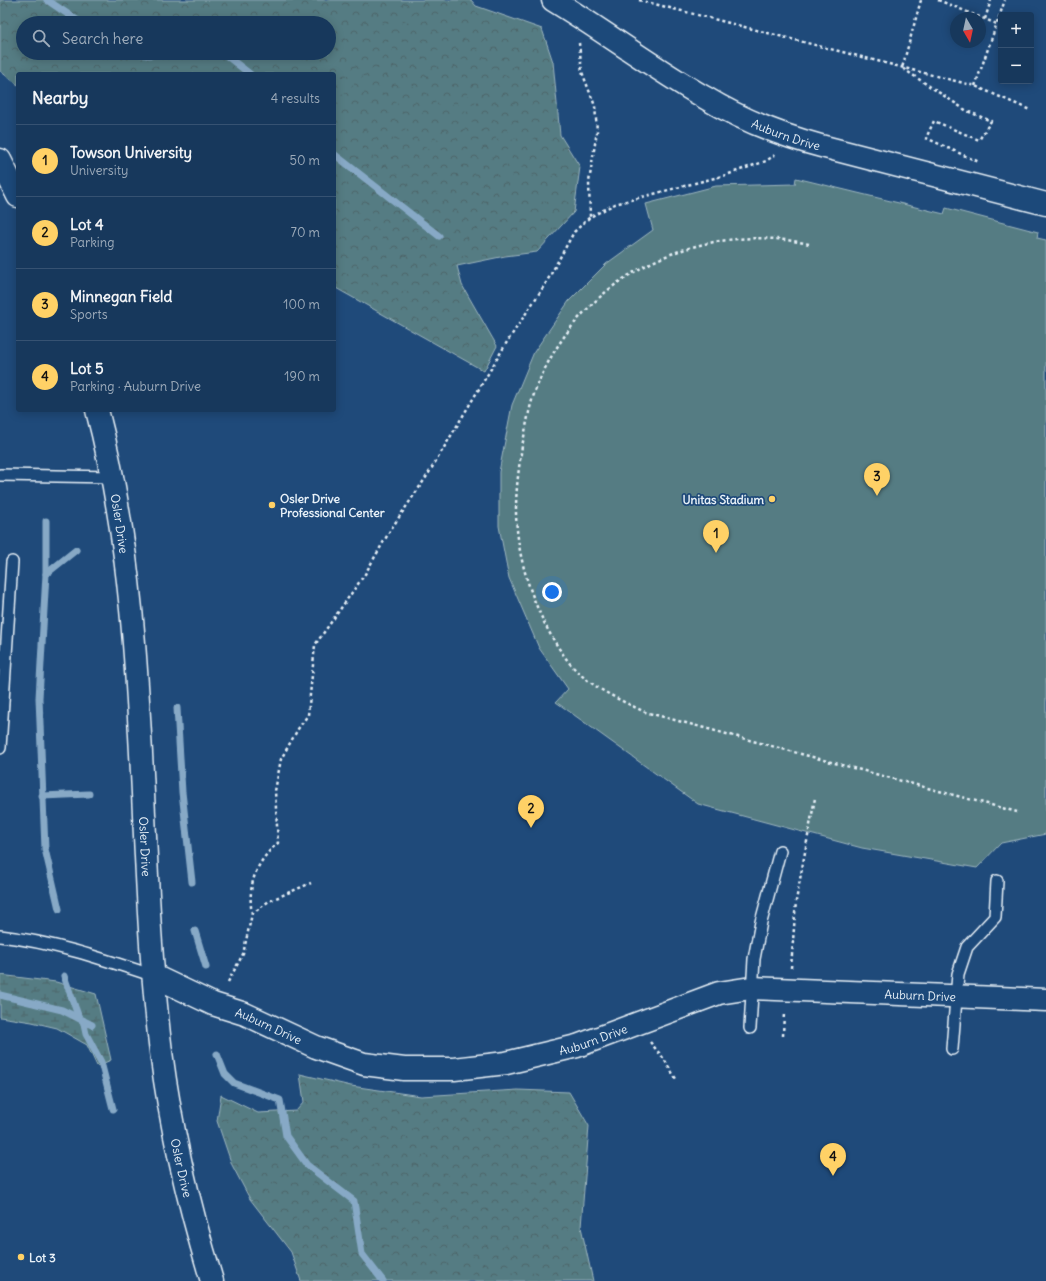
<!DOCTYPE html>
<html lang="en">
<head>
<meta charset="utf-8">
<style>
  :root { --surface:#17385c; --page:#203f62; --text:#f1f3f6; --muted:#9eacbb; --line:#365272; --accent:#ffd166 }
  body { margin:0; font-family:Delius,sans-serif; background:var(--page); color:var(--text) }
  .controls { position:absolute; right:12px; top:12px; display:grid; overflow:hidden; border-radius:4px; box-shadow:0 2px 10px #0003 }
  .controls button { width:36px; height:36px; display:grid; place-items:center; padding:0; border:0; border-bottom:1px solid var(--line); background:var(--surface); color:var(--text); font:20px sans-serif }
  .compass { position:absolute; left:950px; top:12px; width:36px; height:36px; border-radius:50%; background:var(--surface); box-shadow:0 2px 10px #0003; rotate:171deg }
  .you { position:absolute; left:552px; top:592px; width:14px; height:14px; margin:-10px; border:3px solid #fff; border-radius:50%; background:#1a73e8; box-shadow:0 0 0 6px #1a73e833 }
  .badge { display:grid; place-items:center; width:26px; height:26px; border-radius:50%; background:var(--accent); color:#111; font-size:13px; font-weight:700 }
  .pin { position:absolute; translate:-50% -33px; filter:drop-shadow(0 1px 2px #0008) }
  .pin::after { content:''; position:absolute; top:21px; width:14px; height:12px; background:inherit; clip-path:polygon(0 0,100% 0,50% 100%) }
  .list { margin:0; padding:0; list-style:none }
  h2 { display:flex; justify-content:space-between; align-items:center; height:52px; margin:0; padding:0 16px; font-size:17px }
  h2 small { font-size:13px; font-weight:400; color:var(--muted) }
  .list li { display:grid; grid-template-columns:26px 1fr auto; gap:12px; align-items:center; box-sizing:border-box; height:72px; padding:0 16px; border-top:1px solid var(--line) }
  .list b { display:block; font-size:15px; white-space:nowrap }
  .list p { margin:0; font-size:13px; white-space:nowrap; color:var(--muted) }
  .list em { font-size:13px; font-style:normal; color:var(--muted) }
  .icon { flex:none; width:22px; height:22px; fill:none; stroke:currentColor; stroke-width:2; stroke-linecap:round; stroke-linejoin:round }
  .map { position:relative; flex:none; width:1046px; height:1281px; overflow:hidden }
  .search { position:absolute; background:var(--surface); box-shadow:0 2px 10px #0003; left:16px; top:16px; width:320px; height:44px; display:flex; align-items:center; gap:10px; box-sizing:border-box; padding:0 14px; border-radius:22px; color:var(--muted); font-size:15px }
  .panel { position:absolute; background:var(--surface); box-shadow:0 2px 10px #0003; left:16px; top:72px; width:320px; height:340px; border-radius:4px }
  .map>svg:first-child { display:block }
  .forest { fill:url(#forest-crowns); stroke:#9eb6be; fill-rule:evenodd }
  .wetland { fill:url(#wetland-marsh); stroke:#9eb6be }
  .pitch { fill:#547c83; stroke:#9eb6be }
  .lines { fill:none; stroke-linecap:round; stroke-linejoin:round }
  .stream { stroke:#87a9c6; stroke-width:7 }
  .service-casing { stroke:#e8f1f8; stroke-width:14 }
  .minor-casing { stroke:#e8f1f8; stroke-width:25 }
  .tertiary-casing { stroke:#e8f1f8; stroke-width:25 }
  .path { stroke:#e8f1f8; stroke-width:2.5; stroke-dasharray:3 3; stroke-linecap:butt }
  .service { stroke:#1f4a7a; stroke-width:11 }
  .minor { stroke:#1f4a7a; stroke-width:22 }
  .tertiary { stroke:#1f4a7a; stroke-width:22 }
  .poi-dot { fill:#ffd166; stroke:#1f4a7a; stroke-width:1.5 }
  .labels { text-anchor:middle; dominant-baseline:central; stroke-width:3.5; stroke-linejoin:round; paint-order:stroke }
  .street-label { font-size:12px; fill:#e8f1f8; stroke:#1f4a7a }
  .poi-label { font-size:12px; font-weight:bold; fill:#e8f1f8; stroke:#1f4a7a; text-anchor:start }
</style>
</head>
<body>
<div class="map">
<svg width="1046" height="1281" viewBox="0 0 1046 1281">
  <defs>
    <pattern id="forest-crowns" width="20" height="18" patternUnits="userSpaceOnUse"><rect width="20" height="18" fill="#547c83"/><path d="M2 6a3 3 0 1 1 6 0M12 15a3 3 0 1 1 6 0" fill="none" stroke="#4e6569"/></pattern>
    <pattern id="wetland-marsh" width="20" height="14" patternUnits="userSpaceOnUse"><rect width="20" height="14" fill="#547c83"/><path d="M1 5h8M5 5V1M11 12h8M15 12V8" fill="none" stroke="#4e6569"/></pattern>
  </defs>
  <rect width="100%" height="100%" fill="#1f4a7a"/>
  <filter id="ink" filterUnits="userSpaceOnUse"><feTurbulence type="fractalNoise" baseFrequency=".025" numOctaves="2"/><feDisplacementMap in="SourceGraphic" scale="8" xChannelSelector="R" yChannelSelector="G"/><feConvolveMatrix kernelMatrix="1 2 1 2 8 2 1 2 1" color-interpolation-filters="sRGB"/></filter>
  <g filter="url(#ink)">
    <g class="forest">
      <path d="M0,0H471L476,6L542,29L553,62L560,135L580,167L574,212L537,252L505,256L457,266L462,285L497,346L484,371L334,287V74H18V85L0,71ZM23,23H329V53H23Z"/>
      <path d="M300,1074L351,1086L421,1096L518,1090L569,1092L589,1126L581,1227L593,1281H301L291,1252L250,1199L232,1165L217,1121L221,1095L258,1113L296,1111L304,1102Z"/>
    </g>
    <path class="wetland" d="M0,975L56,982L96,994L111,1060L97,1066L87,1045L57,1028L32,1022L0,1017Z"/>
    <path class="pitch" d="M796,178L944,214L946,208L1038,232L1037,238L1046,240V834L1001,843L977,868L862,848L698,804L556,702L568,689L539,648L509,578L499,526V472L512,405L534,352L569,301L606,264L653,230L646,204L716,186L795,184Z"/>
    <g class="lines">
      <g class="stream">
        <path d="M47,0L81,23"/>
        <path d="M138,53L147,55L179,53"/>
        <path d="M223,53L250,74"/>
        <path d="M334,154L439,236"/>
        <path d="M46,521V574L39,698L45,849L59,909"/>
        <path d="M46,574L76,550"/>
        <path d="M177,708L182,792L192,882"/>
        <path d="M42,796L89,794"/>
        <path d="M195,931L206,967"/>
        <path d="M64,976L79,1018"/>
        <path d="M0,995L62,1010L92,1025"/>
        <path d="M83,1020L86,1034L101,1062L113,1109"/>
        <path d="M217,1054L225,1074L234,1083L280,1100L286,1136L307,1165L354,1201L362,1254L383,1281"/>
      </g>
      <defs>
        <g id="service">
          <path d="M0,475L113,477"/>
          <path d="M0,748L12,562"/>
          <path d="M0,936C53,942 103,959 154,976"/>
          <path d="M750,1028L754,959L761,922L780,851"/>
          <path d="M952,1049L958,974L967,947L995,917L997,881"/>
        </g>
        <g id="minor">
          <path id="s1" d="M553,0C604,31 652,67 704,97C740,119 780,135 821,146L1046,204"/>
          <path id="s2" d="M154,976L213,1004L245,1014L316,1047L364,1064L404,1069H454L506,1063L577,1046L719,993L751,988L1046,1000"/>
        </g>
        <g id="tertiary">
          <path d="M0,160L18,196"/>
          <path id="s3" d="M97,410C152,620 135,839 161,1052C171,1130 189,1206 212,1281"/>
        </g>
      </defs>
      <use href="#service" class="service-casing"/>
      <use href="#minor" class="minor-casing"/>
      <use href="#tertiary" class="tertiary-casing"/>
      <g class="path">
        <path d="M639,0L975,86L1030,110"/>
        <path d="M921,0L902,68L967,111L991,121L979,140L934,121L926,138L979,162"/>
        <path d="M938,0L997,24"/>
        <path d="M985,19L991,0"/>
        <path d="M579,43L582,72L595,106L597,131L589,182L590,217"/>
        <path d="M975,86L1005,0"/>
        <path d="M809,244C691,218 573,282 533,397C528,413 526,429 522,446C519,467 516,488 516,510C516,561 537,621 568,661C587,686 618,699 645,712L1017,812"/>
        <path d="M252,914C247,886 256,861 278,843L275,791L281,759L298,729L308,715L315,645L365,574L391,529L427,476L507,342L546,283L574,232L590,217L615,204L726,175L766,161L775,155"/>
        <path d="M791,968L796,901L815,798"/>
        <path d="M228,982L243,954L252,914L269,901L311,883"/>
        <path d="M783,1036L784,1012"/>
        <path d="M650,1042L664,1059L676,1079"/>
      </g>
      <use href="#service" class="service"/>
      <use href="#minor" class="minor"/>
      <use href="#tertiary" class="tertiary"/>
    </g>
  </g>
  <g class="poi-dot">
    <circle cx="772" cy="499" r="4"/>
    <circle cx="272" cy="505" r="4"/>
    <circle cx="21" cy="1257" r="4"/>
  </g>
  <g class="labels">
    <g class="street-label">
      <text stroke="none"><textPath href="#s1" startOffset="270">Auburn Drive</textPath></text>
      <text stroke="none"><textPath href="#s3" startOffset="116">Osler Drive</textPath></text>
      <text stroke="none"><textPath href="#s3" startOffset="440">Osler Drive</textPath></text>
      <text stroke="none"><textPath href="#s2" startOffset="797">Auburn Drive</textPath></text>
      <text stroke="none"><textPath href="#s2" startOffset="125">Auburn Drive</textPath></text>
      <text stroke="none"><textPath href="#s2" startOffset="461">Auburn Drive</textPath></text>
      <text stroke="none"><textPath href="#s3" startOffset="764">Osler Drive</textPath></text>
    </g>
    <g class="poi-label">
      <text x="280" y="498">Osler Drive<tspan x="280" dy="14">Professional Center</tspan></text>
      <text x="764" y="499" text-anchor="end">Unitas Stadium</text>
      <text x="29" y="1257">Lot 3</text>
    </g>
  </g>
</svg>
<div class="controls">
<button>+</button>
<button>−</button>
</div>
<svg class="compass" viewBox="-18 -18 36 36"><path d="M0-13l5 13h-10z" fill="#e53935"/><path d="M0 13l5-13h-10z" fill="#9eacbb"/></svg>
<div class="you"></div>
<div class="pin badge" style="left:716px;top:553px">1</div>
<div class="pin badge" style="left:531px;top:828px">2</div>
<div class="pin badge" style="left:877px;top:496px">3</div>
<div class="pin badge" style="left:833px;top:1176px">4</div>
<div class="search"><svg class="icon" aria-label="search" viewBox="0 0 24 24"><circle cx="10" cy="10" r="6"/><path d="M15 15l6 6"/></svg>Search here</div>
<section class="panel">
<h2>Nearby<small>4 results</small></h2>
<ul class="list">
<li><span class="badge">1</span><div><b>Towson University</b><p>University</p></div><em>50 m</em></li>
<li><span class="badge">2</span><div><b>Lot 4</b><p>Parking</p></div><em>70 m</em></li>
<li><span class="badge">3</span><div><b>Minnegan Field</b><p>Sports</p></div><em>100 m</em></li>
<li><span class="badge">4</span><div><b>Lot 5</b><p>Parking · Auburn Drive</p></div><em>190 m</em></li>
</ul>
</section>
</div>
</body>
</html>
